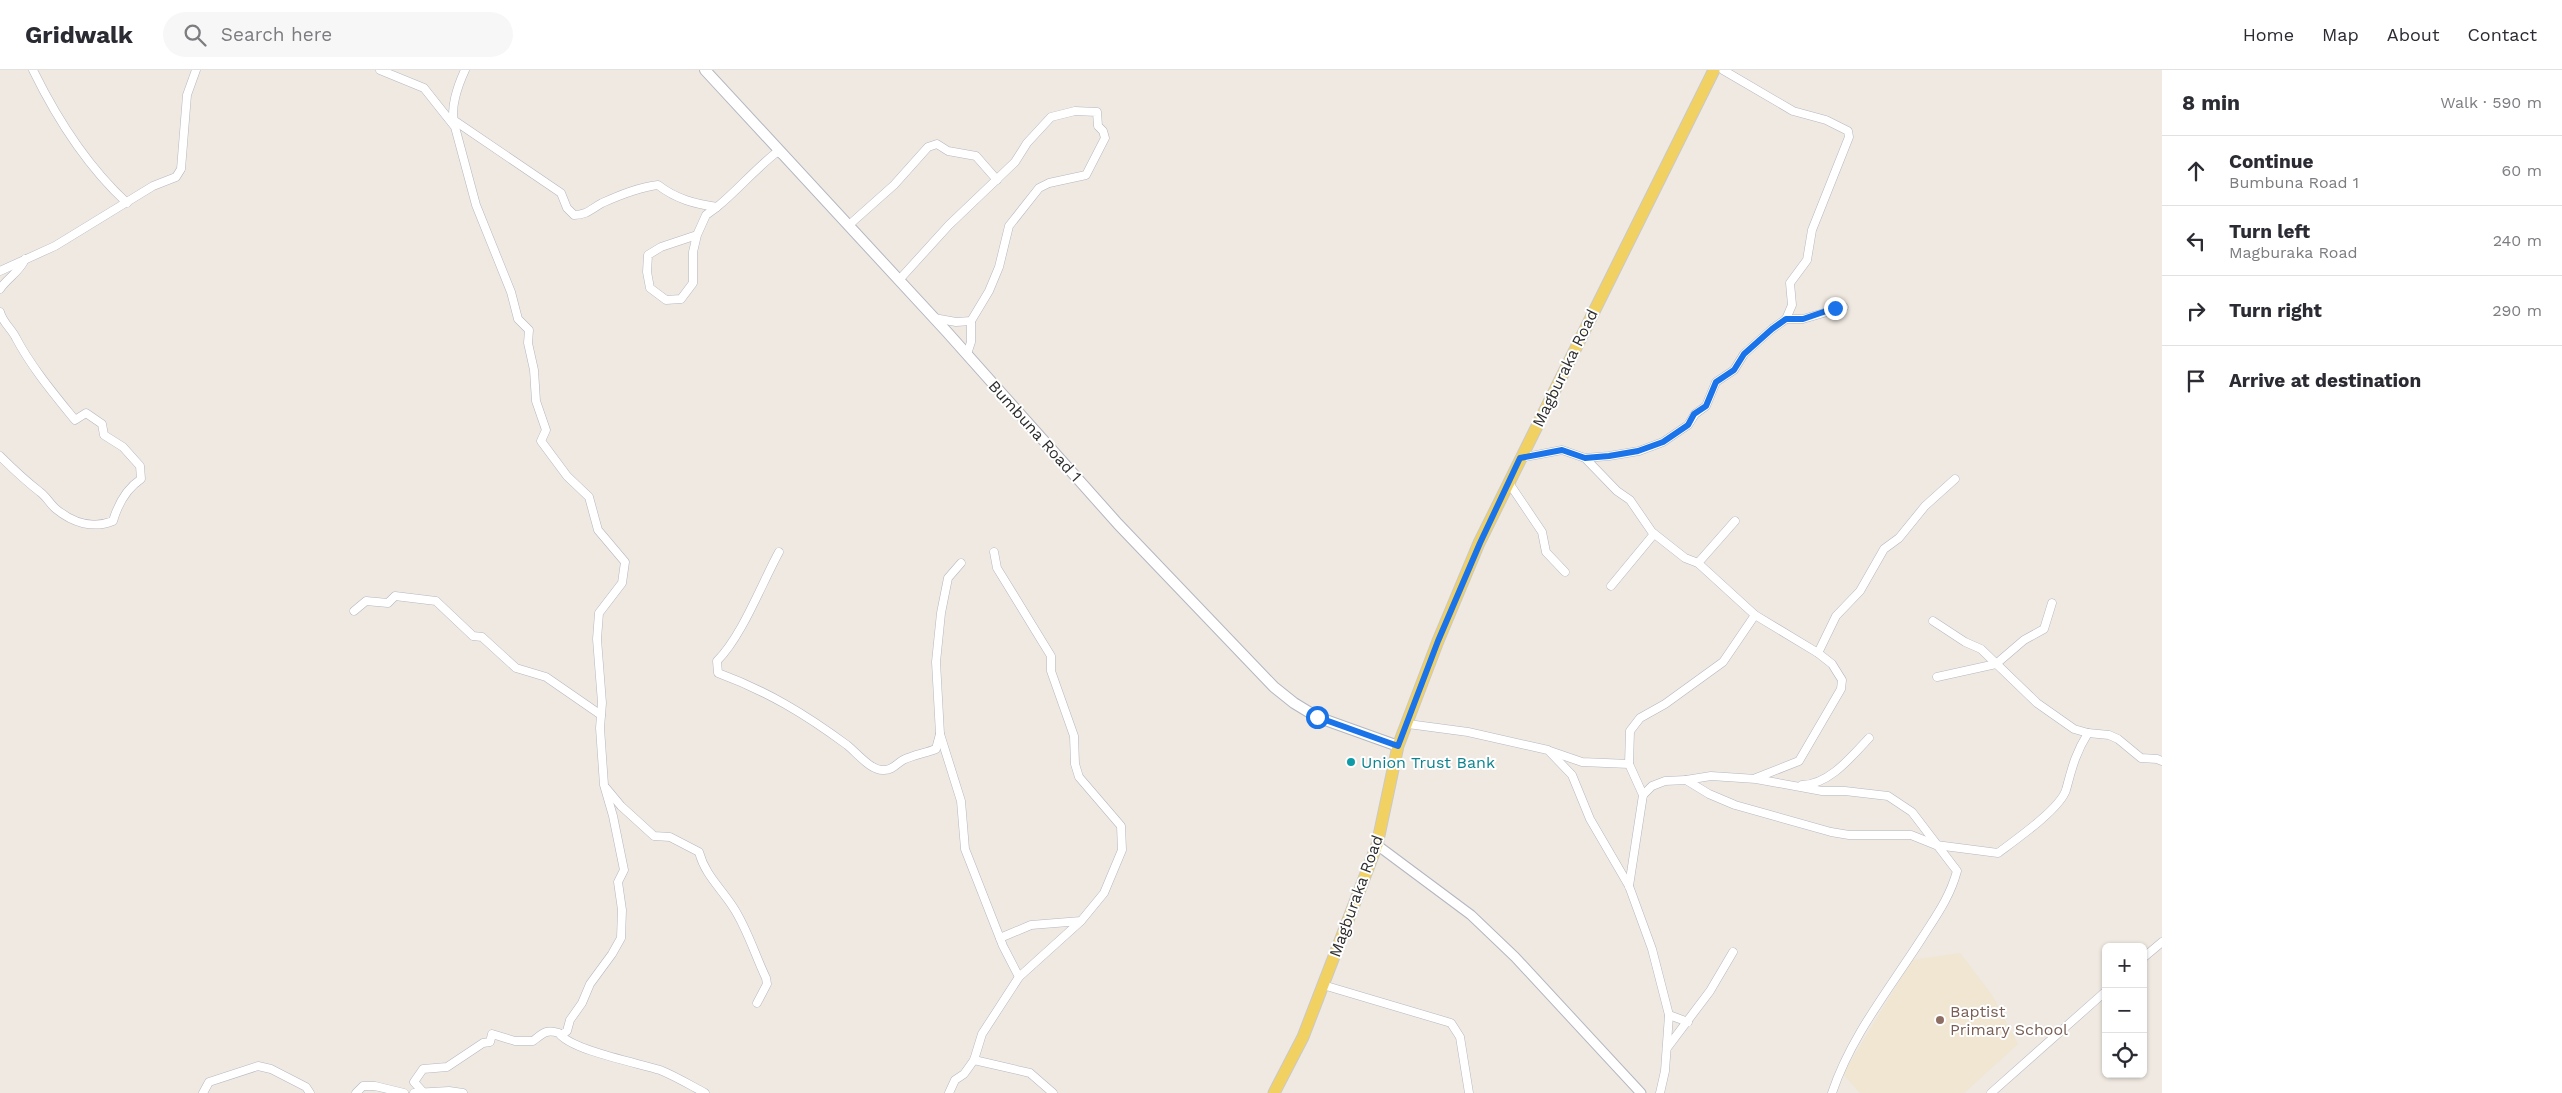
<!DOCTYPE html>
<html lang="en">
<head>
<meta charset="utf-8">
<style>
  :root { --surface:#fff; --page:#f7f7f7; --text:#2b2b33; --muted:#7c7c81; --line:#e1e1e2 }
  body { margin:0; font-family:"Work Sans",sans-serif; background:var(--page); color:var(--text) }
  .controls { position:absolute; right:15px; bottom:15px; display:grid; overflow:hidden; border-radius:8px; box-shadow:0 1px 4px #0004 }
  .controls button { width:45px; height:45px; display:grid; place-items:center; padding:0; border:0; border-bottom:1px solid var(--line); background:var(--surface); color:var(--text); font:25px sans-serif }
  .stop { position:absolute; width:15px; height:15px; margin:-11px; border:4px solid #1a73e8; border-radius:50%; background:#fff }
  .stop.end { background:#1a73e8; border-color:#fff; box-shadow:0 1px 5px #0008 }
  .list { margin:0; padding:0; list-style:none }
  h2 { display:flex; justify-content:space-between; align-items:center; height:65px; margin:0; padding:0 20px; font-size:21px }
  h2 small { font-size:16px; font-weight:400; color:var(--muted) }
  .list li { display:grid; grid-template-columns:32px 1fr auto; gap:15px; align-items:center; box-sizing:border-box; height:70px; padding:0 20px; border-top:1px solid var(--line) }
  .list b { display:block; font-size:19px; white-space:nowrap }
  .list p { margin:0; font-size:16px; white-space:nowrap; color:var(--muted) }
  .list em { font-size:16px; font-style:normal; color:var(--muted) }
  .icon { flex:none; width:28px; height:28px; fill:none; stroke:currentColor; stroke-width:2; stroke-linecap:round; stroke-linejoin:round }
  .map { position:relative; flex:none; width:2162px; height:1023px; overflow:hidden }
  header { display:flex; align-items:center; gap:30px; box-sizing:border-box; height:70px; padding:0 25px; background:var(--surface); border-bottom:1px solid var(--line) }
  header strong { font-size:24px }
  nav { display:flex; gap:28px; margin-inline-start:auto; font-size:18px }
  .search { width:350px; height:45px; background:var(--page); display:flex; align-items:center; gap:12px; box-sizing:border-box; padding:0 18px; border-radius:28px; color:var(--muted); font-size:19px }
  main { display:flex }
  aside { flex:1; background:var(--surface) }
  .map>svg:first-child { display:block }
  .education { fill:#f0e6d1 }
  .lines { fill:none; stroke-linecap:round; stroke-linejoin:round }
  .minor-casing { stroke:#b4b7c1; stroke-width:9 }
  .tertiary-casing { stroke:#b4b7c1; stroke-width:11 }
  .secondary-casing { stroke:#b4b7c1; stroke-width:12 }
  .primary-casing { stroke:#c9c9c9; stroke-width:13 }
  .minor { stroke:#fff; stroke-width:8 }
  .tertiary { stroke:#fff; stroke-width:9 }
  .secondary { stroke:#fff; stroke-width:10 }
  .primary { stroke:#f2d163; stroke-width:11 }
  .route { stroke:#1a73e8; stroke-width:6 }
  .culture-dot { fill:#0f9aa8; stroke:#fff; stroke-width:2 }
  .education-dot { fill:#8d6e63; stroke:#fff; stroke-width:2 }
  .labels { text-anchor:middle; dominant-baseline:central; stroke-width:4; stroke-linejoin:round; paint-order:stroke }
  .street-label { font-size:16px; fill:#2e2e2e; stroke:#fff }
  .culture-label { font-size:16px; fill:#0d838f; stroke:#fff; text-anchor:start }
  .education-label { font-size:16px; fill:#785e54; stroke:#fff; text-anchor:start }
</style>
</head>
<body>
<header>
<strong>Gridwalk</strong>
<div class="search"><svg class="icon" aria-label="search" viewBox="0 0 24 24"><circle cx="10" cy="10" r="6"/><path d="M15 15l6 6"/></svg>Search here</div>
<nav><a>Home</a><a>Map</a><a>About</a><a>Contact</a></nav>
</header>
<main>
<div class="map">
<svg width="2162" height="1023" viewBox="0 0 2162 1023">
  <rect width="100%" height="100%" fill="#efe9e1"/>
  <path class="education" d="M1960,883L1992,925L2018,974L1964,1023H1860L1843,1004L1912,890Z"/>
  <g class="lines">
    <defs>
      <g id="minor">
        <path d="M33,0C56,47 88,97 127,133"/>
        <path d="M380,0L424,18L455,57L476,135L511,222L518,249L529,260L528,273L534,300L536,331L546,360L541,371L567,406L589,427L598,460L625,492L622,513L599,543L597,569L602,633L600,658L604,715L613,746L624,800L618,812L622,840L621,868L612,884L590,914L582,933L570,950L567,961L561,965"/>
        <path d="M1723,0L1793,41L1826,50L1848,61L1849,67L1812,160L1807,190L1790,213L1792,235L1786,249"/>
        <path d="M455,51L561,123L567,138L574,145C587,145 591,139 602,133C620,125 639,117 658,115C676,129 695,134 717,137L706,145L697,165L693,182V213L681,229L666,230L650,218L647,202L648,185L661,177L697,165"/>
        <path d="M455,55C449,40 458,15 465,0"/>
        <path d="M717,137C738,120 755,99 777,82L783,85"/>
        <path d="M849,155L894,115L928,77L937,74L948,81L976,86L997,110"/>
        <path d="M0,201L55,176L153,116L176,107L181,99L187,25L196,0"/>
        <path d="M899,210L949,155L1015,92L1027,73L1051,47L1075,41L1097,42L1098,56L1103,61L1105,68L1086,105L1049,113L1039,118L1009,156L999,197L989,221L971,251L956,252L934,248"/>
        <path d="M0,219C8,207 20,202 25,189"/>
        <path d="M0,242C3,253 11,258 16,268C32,298 54,324 75,350L86,343L102,354L104,365L123,377L140,396L141,409C126,419 118,434 113,451C93,459 73,453 56,439C50,434 46,426 40,422C26,411 13,399 0,386"/>
        <path d="M967,284L971,272V251"/>
        <path d="M1520,388L1562,380L1585,388L1609,386L1639,381L1663,372L1688,355L1695,344L1706,336L1716,312L1734,300L1744,284L1772,259L1786,249H1803L1844,237"/>
        <path d="M1585,388L1617,421L1630,430L1652,462L1685,488L1698,493L1755,545L1818,583L1832,594L1842,610L1841,619L1799,691L1756,708"/>
        <path d="M1509,413L1542,462L1546,482L1565,502"/>
        <path d="M779,482C761,515 742,566 717,591L718,603C767,621 805,644 847,675C857,683 871,701 884,700C893,700 896,694 903,690C913,685 926,683 936,679L940,664"/>
        <path d="M994,482L997,498L1051,586V601L1074,666L1075,694L1079,707L1121,756L1122,780L1104,823L1081,851L1031,855L1000,868"/>
        <path d="M1698,493L1735,451"/>
        <path d="M1611,516L1654,464"/>
        <path d="M354,541L366,531L388,533L395,526L436,531L473,566L482,567L516,598L546,607L601,645"/>
        <path d="M1933,551L1965,572L1981,579L2037,633L2074,659L2088,663"/>
        <path d="M1818,583L1836,546L1860,521L1884,479L1899,468L1925,436L1955,409"/>
        <path d="M1937,607L1996,594L2024,570L2044,559L2052,533"/>
        <path d="M1408,654L1468,662L1548,680L1572,705L1590,749L1629,816L1652,879L1669,945L1665,1001L1660,1023"/>
        <path d="M1550,681L1582,692L1629,694"/>
        <path d="M1686,710L1711,706L1756,709L1822,721H1845L1888,726L1912,742L1957,801C1950,827 1936,846 1922,868C1890,918 1851,966 1832,1023"/>
        <path d="M1802,715C1829,715 1852,686 1869,668"/>
        <path d="M606,718L621,736L654,766L670,767L699,782C705,805 721,818 733,837C747,858 755,885 766,908L767,914L757,933"/>
        <path d="M1643,725L1629,694L1630,661L1640,648L1665,634L1723,592L1755,545"/>
        <path d="M1629,816L1643,725L1652,716L1665,711L1686,710L1709,724L1735,735L1831,762L1849,765H1911L1936,775L1998,783C2014,771 2060,739 2066,720C2072,698 2075,684 2088,663L2109,665L2118,669L2141,688L2157,689L2162,691"/>
        <path d="M2143,888L2162,872"/>
        <path d="M1019,907L1081,851"/>
        <path d="M1323,915L1451,953L1460,967L1469,1023"/>
        <path d="M1669,945L1688,952"/>
        <path d="M1667,978L1710,921L1733,882"/>
        <path d="M974,990L1030,1003L1053,1023"/>
        <path d="M423,1022L414,1012L423,999L447,997L483,973L490,972L492,964L515,971H533C543,963 546,959 559,963C570,980 638,993 660,1000C675,1006 690,1015 705,1023"/>
        <path d="M203,1023L209,1012L258,996L271,999L306,1017L310,1023"/>
        <path d="M356,1023L363,1016H375L404,1023"/>
        <path d="M414,1023L449,1021L463,1023"/>
        <path d="M949,1023L955,1010L964,1004L974,990L982,964L1019,907L1003,876L965,779L961,731L940,664L936,592L941,543L948,508L961,493"/>
        <path d="M1991,1023L2106,921"/>
      </g>
      <path id="tertiary" d="M1377,775L1471,845L1515,887L1641,1023"/>
      <path id="secondary" d="M705,0L947,262L1118,454L1274,617L1294,633L1317,647L1398,676"/>
      <path id="primary" d="M1274,1023L1303,967L1377,775L1398,676L1438,571L1479,473L1714,0"/>
    </defs>
    <use href="#minor" class="minor-casing"/>
    <use href="#tertiary" class="tertiary-casing"/>
    <use href="#secondary" class="secondary-casing"/>
    <use href="#primary" class="primary-casing"/>
    <use href="#minor" class="minor"/>
    <use href="#tertiary" class="tertiary"/>
    <use href="#secondary" class="secondary"/>
    <use href="#primary" class="primary"/>
  </g>
  <g class="lines">
    <path class="route" d="M1317,647L1398,676L1438,571L1480,473L1520,388L1562,380L1585,388L1609,386L1638,381L1663,372L1688,355L1694,344L1706,336L1716,312L1734,300L1744,284L1772,259L1786,249H1803L1835,238"/>
  </g>
  <circle class="culture-dot" cx="1351" cy="692" r="5"/>
  <circle class="education-dot" cx="1940" cy="950" r="5"/>
  <g class="labels">
    <g class="street-label">
      <text transform="translate(1565 298) rotate(-64)">Magburaka Road</text>
      <text transform="translate(1035 361) rotate(48)">Bumbuna Road 1</text>
      <text transform="translate(1356 826) rotate(-70)">Magburaka Road</text>
    </g>
    <g class="culture-label">
      <text x="1361" y="692">Union Trust Bank</text>
    </g>
    <g class="education-label">
      <text x="1950" y="941">Baptist<tspan x="1950" dy="18">Primary School</tspan></text>
    </g>
  </g>
</svg>
<div class="controls">
<button>+</button>
<button>−</button>
<button><svg class="icon" aria-label="locate" viewBox="0 0 24 24"><circle cx="12" cy="12" r="6"/><path d="M12 2v4M12 18v4M2 12h4M18 12h4"/></svg></button>
</div>
<div class="stop" style="left:1317px;top:647px"></div>
<div class="stop end" style="left:1835px;top:238px"></div>
</div>
<aside>
<h2>8 min<small>Walk · 590 m</small></h2>
<ul class="list">
<li><svg class="icon" aria-label="ahead" viewBox="0 0 24 24"><path d="M12 20V5M6 11l6-6 6 6"/></svg><div><b>Continue</b><p>Bumbuna Road 1</p></div><em>60 m</em></li>
<li><svg class="icon" aria-label="left" viewBox="0 0 24 24"><path d="M17 20v-9H6M10 6l-5 5 5 5"/></svg><div><b>Turn left</b><p>Magburaka Road</p></div><em>240 m</em></li>
<li><svg class="icon" aria-label="right" viewBox="0 0 24 24"><path d="M7 20v-9h11M14 6l5 5-5 5"/></svg><div><b>Turn right</b></div><em>290 m</em></li>
<li><svg class="icon" aria-label="arrive" viewBox="0 0 24 24"><path d="M6 21V4h12l-3 4 3 4H6"/></svg><div><b>Arrive at destination</b></div></li>
</ul>
</aside>
</main>
</body>
</html>
